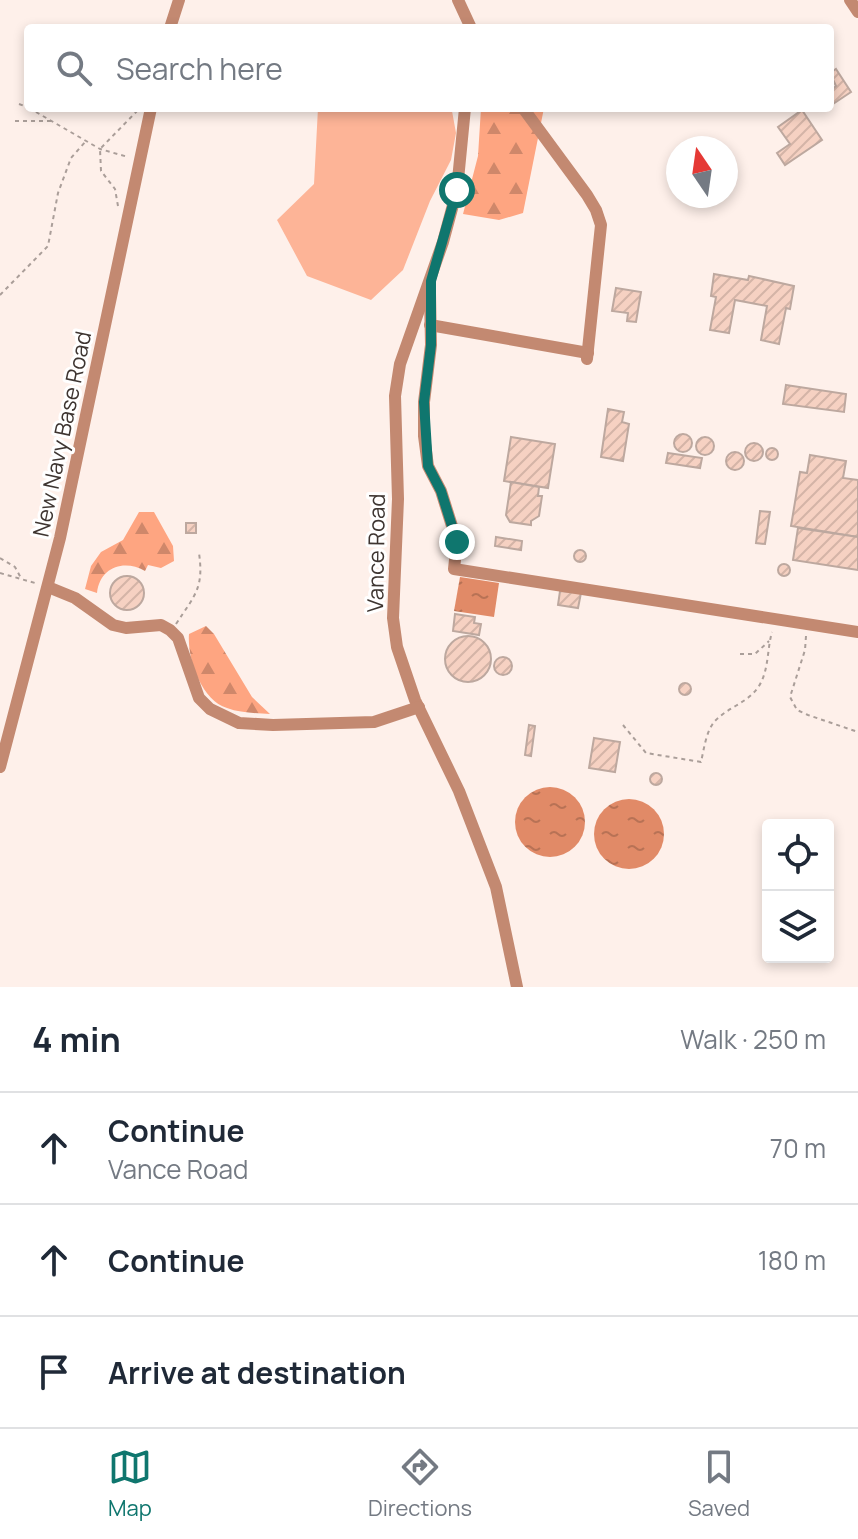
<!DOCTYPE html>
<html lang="en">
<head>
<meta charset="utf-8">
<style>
  :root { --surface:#fff; --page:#f2f2f3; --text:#1f2937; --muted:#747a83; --line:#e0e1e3; --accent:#0f766e }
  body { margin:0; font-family:Manrope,sans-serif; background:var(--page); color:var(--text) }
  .controls { position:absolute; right:24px; bottom:24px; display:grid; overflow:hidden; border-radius:8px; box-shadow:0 4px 12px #0003 }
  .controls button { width:72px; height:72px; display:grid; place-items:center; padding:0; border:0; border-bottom:2px solid var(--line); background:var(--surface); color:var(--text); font:40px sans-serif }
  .compass { position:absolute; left:666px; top:136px; width:72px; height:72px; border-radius:50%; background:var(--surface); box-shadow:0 4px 12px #0003; rotate:347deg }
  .stop { position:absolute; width:24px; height:24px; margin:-18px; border:6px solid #0f766e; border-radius:50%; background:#fff }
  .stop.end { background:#0f766e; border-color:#fff; box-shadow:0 2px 8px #0008 }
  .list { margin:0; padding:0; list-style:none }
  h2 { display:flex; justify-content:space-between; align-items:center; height:104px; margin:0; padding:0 32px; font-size:34px }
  h2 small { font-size:26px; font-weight:400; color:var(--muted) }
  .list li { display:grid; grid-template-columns:52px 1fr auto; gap:24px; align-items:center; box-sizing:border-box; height:112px; padding:0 32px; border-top:2px solid var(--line) }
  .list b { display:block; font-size:30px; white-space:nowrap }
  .list p { margin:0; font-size:26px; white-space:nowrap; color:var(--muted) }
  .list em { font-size:26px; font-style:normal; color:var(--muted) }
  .icon { flex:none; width:44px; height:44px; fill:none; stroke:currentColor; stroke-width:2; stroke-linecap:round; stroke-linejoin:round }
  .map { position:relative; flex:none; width:858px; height:987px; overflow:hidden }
  .search { position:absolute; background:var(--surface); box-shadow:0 4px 12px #0003; left:24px; right:24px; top:24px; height:88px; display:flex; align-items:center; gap:20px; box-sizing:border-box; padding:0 28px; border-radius:8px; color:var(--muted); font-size:30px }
  .sheet { height:440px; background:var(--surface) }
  nav { display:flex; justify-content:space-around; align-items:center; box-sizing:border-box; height:112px; border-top:2px solid var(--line); background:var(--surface); font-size:22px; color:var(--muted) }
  nav a { display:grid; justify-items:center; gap:4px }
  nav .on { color:var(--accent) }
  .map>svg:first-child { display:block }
  .grass { fill:#fdb497 }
  .forest { fill:url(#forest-firs) }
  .water { fill:url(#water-ripples) }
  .building { fill:url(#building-hatch); stroke:#bda89f; stroke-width:2 }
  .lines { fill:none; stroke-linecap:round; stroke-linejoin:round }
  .path { stroke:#aa9e99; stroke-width:2; stroke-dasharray:4 4; stroke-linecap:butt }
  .minor { stroke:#c38971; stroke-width:12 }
  .route { stroke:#0f766e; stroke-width:10 }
  .labels { text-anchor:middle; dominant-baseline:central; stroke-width:6; stroke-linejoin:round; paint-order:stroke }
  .street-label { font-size:22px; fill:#3e3531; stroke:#fff }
</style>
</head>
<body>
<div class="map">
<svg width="858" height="987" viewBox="0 0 858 987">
  <defs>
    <pattern id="forest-firs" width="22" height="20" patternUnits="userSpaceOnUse" patternTransform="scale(2)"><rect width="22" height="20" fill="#fea581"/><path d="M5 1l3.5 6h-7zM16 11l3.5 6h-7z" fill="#cf876a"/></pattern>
    <pattern id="water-ripples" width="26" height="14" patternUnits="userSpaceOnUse" patternTransform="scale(2)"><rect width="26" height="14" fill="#e18a67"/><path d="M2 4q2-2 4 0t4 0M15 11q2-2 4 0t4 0" fill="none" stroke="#b87255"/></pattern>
    <pattern id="building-hatch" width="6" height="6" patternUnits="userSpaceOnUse" patternTransform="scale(2)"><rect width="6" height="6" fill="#f6d1c2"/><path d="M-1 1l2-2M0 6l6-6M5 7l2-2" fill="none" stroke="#d4b4a7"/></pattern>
  </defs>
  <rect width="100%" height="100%" fill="#fef0ea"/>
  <path class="grass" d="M318,108H451L452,111L456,133L451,160L430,201L403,270L371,300L307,276L277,220L314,184Z"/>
  <g class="forest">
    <path d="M481,108H544L523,213L499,220L463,214L478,156Z"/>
    <path d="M139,512H154L173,546L174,561L161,568L148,565L145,571C124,559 100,567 97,593L85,589L91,566L101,552L123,540Z"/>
    <path d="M206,626L214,634L252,697L270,714C256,713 240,713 227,708C201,700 187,658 189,634Z"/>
  </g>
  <g class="water">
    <path d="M460,577L499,583L494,617L454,611Z"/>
    <circle cx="550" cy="822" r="35"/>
    <circle cx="629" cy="834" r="35"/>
  </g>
  <g class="building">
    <path d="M836,69L851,92L830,106V91L836,86L830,73Z"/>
    <path d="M802,110L822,140L785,165L777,153L790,144L778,127Z"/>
    <path d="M714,274L748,280L749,276L794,286L790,309L786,308L779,344L761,340L767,306L735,300L729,333L710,330L716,297L711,296Z"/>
    <path d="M616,288L641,292L636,322L627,321L628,313L612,311Z"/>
    <path d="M786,385L846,394L844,412L783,404Z"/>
    <path d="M608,409L624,412L622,422L629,424L623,461L601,457Z"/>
    <circle cx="683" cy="443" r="9"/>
    <circle cx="705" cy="446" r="9"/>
    <path d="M511,437L555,444L548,488L504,481Z"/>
    <circle cx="754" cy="452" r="9"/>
    <circle cx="772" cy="454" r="6"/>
    <circle cx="735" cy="461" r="9"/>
    <path d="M668,453L702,458L700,468L666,463Z"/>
    <path d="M810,455L846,461L843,478L858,480V537L791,526L800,472L807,473Z"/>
    <path d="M511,482L539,487L538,496H542L539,516L531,521V525L510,522L506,515Z"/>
    <path d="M760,511L770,512L765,544L756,543Z"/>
    <rect x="186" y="523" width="10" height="10"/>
    <path d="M798,528L858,537V570L793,560Z"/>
    <path d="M496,537L522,541L521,550L495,546Z"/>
    <circle cx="580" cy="556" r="6"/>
    <circle cx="784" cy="570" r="6"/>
    <circle cx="127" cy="593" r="17"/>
    <path d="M560,591L581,593L578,608L558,605Z"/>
    <path d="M455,614L475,617L474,623L481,624L479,635L453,631Z"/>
    <circle cx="468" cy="659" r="23"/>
    <circle cx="503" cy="666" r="9"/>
    <circle cx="685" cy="689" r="6"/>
    <path d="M529,725L535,726L531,756L525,755Z"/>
    <path d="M594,738L620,742L615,772L589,768Z"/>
    <circle cx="656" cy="779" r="6"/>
  </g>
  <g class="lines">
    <g class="path">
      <path d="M19,104L27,107"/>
      <path d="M29,108L100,149L128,157"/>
      <path d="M15,121H52"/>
      <path d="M118,206L115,189L101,171L100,149L139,109"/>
      <path d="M0,295L48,246L58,193L71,158L86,141"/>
      <path d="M0,558L15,567L21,578"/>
      <path d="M0,573L35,583"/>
      <path d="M176,624C195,595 204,588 199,553"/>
      <path d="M806,636L805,650L790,697L797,710L808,715L858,732"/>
      <path d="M740,654H755L769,641"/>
      <path d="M623,725L646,753L701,762C704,749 706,731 715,721C728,707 748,703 759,686C769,670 767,649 772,632"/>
    </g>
    <g class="minor">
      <path d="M458,0L471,28"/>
      <path d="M850,0L858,12"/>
      <path d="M170,28L179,0"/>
      <path d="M465,108L457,190L443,242L400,364L395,396L398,499L393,618L397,647L415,700L459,791L496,887L517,987"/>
      <path d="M523,108L587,195L596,210L601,225L587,359"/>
      <path d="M430,293L431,345L424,402V436L428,466L441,491L457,542L454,569L858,632"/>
      <path d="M430,325L588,353"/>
      <path d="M48,587L75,598L113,625L126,628L161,625L170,630L178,638L199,698L210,709L239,723L273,725L374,722L419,707"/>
      <path d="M0,767L60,538L151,108"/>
    </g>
  </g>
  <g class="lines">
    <path class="route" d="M457,190L431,281V345L424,402L428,466L441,491L457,542"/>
  </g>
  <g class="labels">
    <g class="street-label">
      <text transform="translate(62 434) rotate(-78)">New Navy Base Road</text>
      <text transform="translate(376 553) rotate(-89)">Vance Road</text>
    </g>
  </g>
</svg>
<div class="controls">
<button><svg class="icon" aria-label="locate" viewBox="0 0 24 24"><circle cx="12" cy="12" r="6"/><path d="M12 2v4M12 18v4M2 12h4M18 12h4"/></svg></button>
<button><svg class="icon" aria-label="layers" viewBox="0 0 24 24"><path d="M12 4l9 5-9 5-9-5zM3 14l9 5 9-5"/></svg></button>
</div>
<svg class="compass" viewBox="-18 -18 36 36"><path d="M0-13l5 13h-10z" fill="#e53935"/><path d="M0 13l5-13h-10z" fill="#747a83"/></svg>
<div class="stop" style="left:457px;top:190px"></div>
<div class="stop end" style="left:457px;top:542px"></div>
<div class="search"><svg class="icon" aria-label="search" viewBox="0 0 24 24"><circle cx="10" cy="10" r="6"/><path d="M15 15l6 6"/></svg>Search here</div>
</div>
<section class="sheet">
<h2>4 min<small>Walk · 250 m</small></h2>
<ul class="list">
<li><svg class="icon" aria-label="ahead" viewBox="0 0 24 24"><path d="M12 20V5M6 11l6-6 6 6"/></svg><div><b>Continue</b><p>Vance Road</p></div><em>70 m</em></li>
<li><svg class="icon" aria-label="ahead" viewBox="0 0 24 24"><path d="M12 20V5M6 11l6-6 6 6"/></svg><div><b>Continue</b></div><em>180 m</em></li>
<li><svg class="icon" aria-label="arrive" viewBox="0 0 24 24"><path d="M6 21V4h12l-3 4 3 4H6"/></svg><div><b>Arrive at destination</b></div></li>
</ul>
</section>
<nav>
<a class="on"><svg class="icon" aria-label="map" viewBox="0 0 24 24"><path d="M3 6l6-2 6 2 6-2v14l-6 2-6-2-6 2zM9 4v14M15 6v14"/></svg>Map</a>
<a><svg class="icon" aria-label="directions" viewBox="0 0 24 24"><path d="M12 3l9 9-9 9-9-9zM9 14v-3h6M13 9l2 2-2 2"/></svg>Directions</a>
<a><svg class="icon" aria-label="saved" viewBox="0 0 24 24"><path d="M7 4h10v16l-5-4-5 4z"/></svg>Saved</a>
</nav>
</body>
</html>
